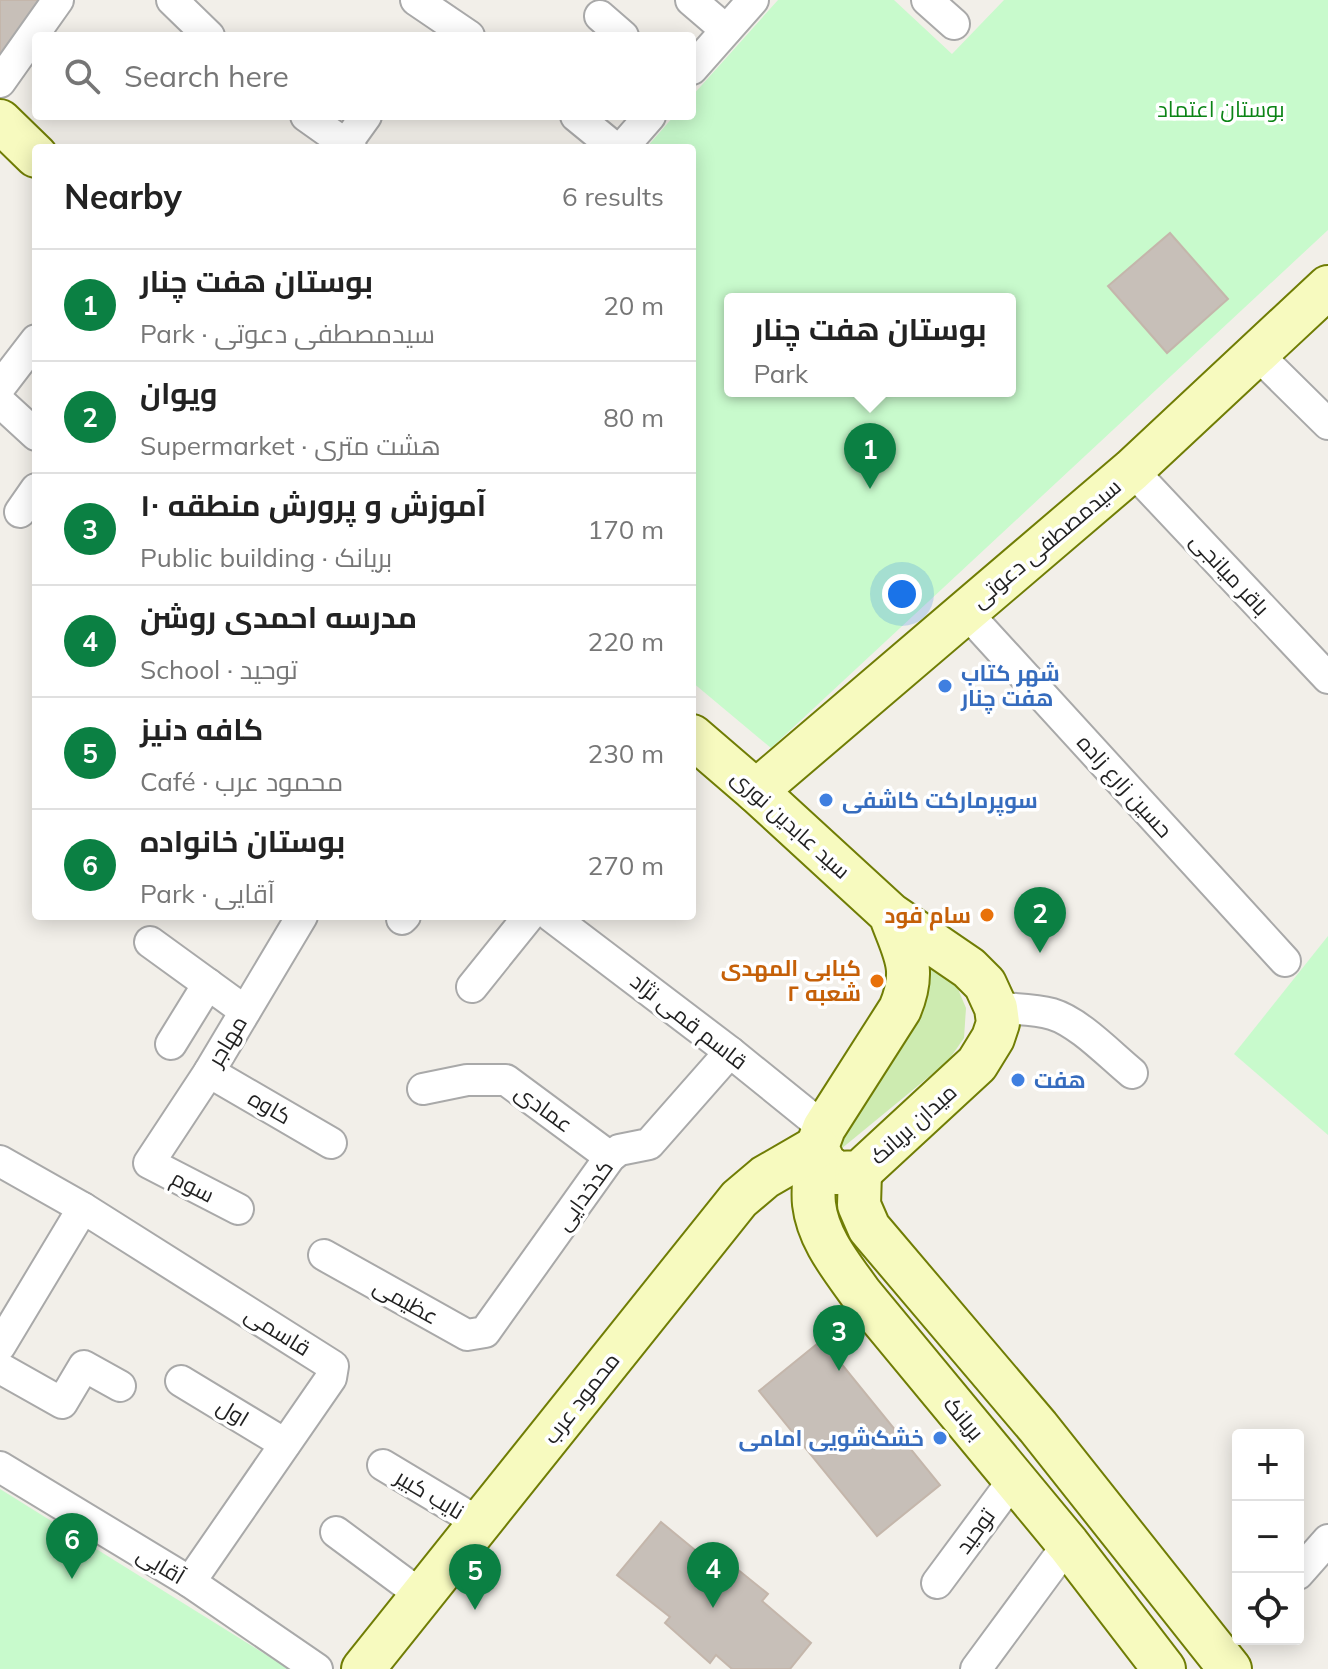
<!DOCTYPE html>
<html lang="en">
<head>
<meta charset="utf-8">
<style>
  :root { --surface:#fff; --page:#f6f6f6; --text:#222; --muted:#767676; --line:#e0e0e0; --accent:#0b8043 }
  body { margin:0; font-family:Mulish,Cairo,sans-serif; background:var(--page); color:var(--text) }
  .controls { position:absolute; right:24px; bottom:24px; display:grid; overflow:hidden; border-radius:8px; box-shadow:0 4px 20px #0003 }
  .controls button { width:72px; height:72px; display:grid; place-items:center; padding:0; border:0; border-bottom:2px solid var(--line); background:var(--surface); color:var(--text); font:40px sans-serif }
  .you { position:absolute; left:902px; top:594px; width:28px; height:28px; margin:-20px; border:6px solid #fff; border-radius:50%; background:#1a73e8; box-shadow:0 0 0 12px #1a73e833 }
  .badge { display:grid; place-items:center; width:52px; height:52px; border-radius:50%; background:var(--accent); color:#fff; font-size:26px; font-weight:700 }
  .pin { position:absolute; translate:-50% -66px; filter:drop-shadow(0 2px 4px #0008) }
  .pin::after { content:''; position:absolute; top:42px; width:28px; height:24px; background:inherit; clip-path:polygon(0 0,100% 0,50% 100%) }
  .popup { position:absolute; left:724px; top:293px; width:292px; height:104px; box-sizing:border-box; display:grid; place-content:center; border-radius:8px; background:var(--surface); filter:drop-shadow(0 2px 6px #0005); font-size:26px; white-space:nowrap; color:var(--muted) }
  .popup b { font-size:30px; color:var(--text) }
  .popup::after { content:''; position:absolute; left:50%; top:100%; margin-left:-16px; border:16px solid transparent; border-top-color:var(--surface) }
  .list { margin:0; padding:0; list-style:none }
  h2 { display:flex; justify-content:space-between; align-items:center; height:104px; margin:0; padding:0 32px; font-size:34px }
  h2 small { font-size:26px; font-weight:400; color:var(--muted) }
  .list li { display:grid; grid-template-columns:52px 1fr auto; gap:24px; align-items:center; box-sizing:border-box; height:112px; padding:0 32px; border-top:2px solid var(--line) }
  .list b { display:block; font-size:30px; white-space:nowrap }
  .list p { margin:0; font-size:26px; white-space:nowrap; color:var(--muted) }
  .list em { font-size:26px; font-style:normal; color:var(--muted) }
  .icon { flex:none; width:44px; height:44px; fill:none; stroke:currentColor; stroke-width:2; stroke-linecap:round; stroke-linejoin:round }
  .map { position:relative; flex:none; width:1328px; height:1669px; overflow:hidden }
  .search { position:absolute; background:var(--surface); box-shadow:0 4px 20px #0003; left:32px; top:32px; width:664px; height:88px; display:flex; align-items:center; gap:20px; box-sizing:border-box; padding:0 28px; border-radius:8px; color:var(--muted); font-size:30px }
  .panel { position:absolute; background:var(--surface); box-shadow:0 4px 20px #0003; left:32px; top:144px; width:664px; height:776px; border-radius:8px }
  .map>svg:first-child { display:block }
  .grass { fill:#cdebb0 }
  .park { fill:#c8facc; fill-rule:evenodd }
  .building { fill:#c7bfb8; stroke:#c4b6ab; stroke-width:2 }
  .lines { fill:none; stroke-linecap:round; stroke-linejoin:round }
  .street-casing { stroke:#a9a9a9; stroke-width:34 }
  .secondary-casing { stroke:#707d05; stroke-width:46 }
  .street { stroke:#fff; stroke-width:30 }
  .secondary { stroke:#f7fabf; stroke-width:42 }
  .shop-dot { fill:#3f7fe0; stroke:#fff; stroke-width:3 }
  .food-dot { fill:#e8710a; stroke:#fff; stroke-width:3 }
  .labels { text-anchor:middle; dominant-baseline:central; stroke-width:7; stroke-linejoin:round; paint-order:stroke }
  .park-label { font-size:22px; fill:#0c8416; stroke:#fff }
  .street-label { font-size:22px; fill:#222; stroke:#fff }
  .shop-label { font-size:22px; font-weight:bold; fill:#366cbe; stroke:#fff; text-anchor:start }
  .food-label { font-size:22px; font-weight:bold; fill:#c56008; stroke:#fff; text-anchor:end }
</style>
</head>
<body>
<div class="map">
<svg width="1328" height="1669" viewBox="0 0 1328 1669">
  <rect width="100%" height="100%" fill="#f2efe9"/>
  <path class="grass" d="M918,949L955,982L966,1008L964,1038L948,1061L841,1149L833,1143Z"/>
  <g class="park">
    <path d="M778,0H894L952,54L1004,0H1328V230L771,748L692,682V148H646L674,116H692V96ZM730,299H1010V391H730Z"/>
    <path d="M1328,936V1135L1234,1054Z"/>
    <path d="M0,1489L289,1669H0Z"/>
  </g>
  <g class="building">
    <path d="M0,0H40L0,56Z"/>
    <path d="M1170,233L1228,299L1167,353L1108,286Z"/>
    <path d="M822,1340L940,1485L877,1536L759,1391Z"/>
    <path d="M661,1522L712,1564L721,1556L768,1594L762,1601L811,1643L790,1669H732L716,1655L710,1663L665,1623L670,1617L617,1575Z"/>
  </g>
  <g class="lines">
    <defs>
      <g id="street">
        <path d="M172,0L209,36"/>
        <path d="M416,0L469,36"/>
        <path d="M691,0L726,30"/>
        <path d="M927,0L954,24"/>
        <path d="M600,16L623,36"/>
        <path d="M692,69L753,0"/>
        <path d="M0,82L58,0"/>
        <path d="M306,116L351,148"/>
        <path d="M576,116L615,148"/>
        <path d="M343,148L366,116"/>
        <path d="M622,148L650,116"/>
        <path d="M1257,354L1328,424"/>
        <path d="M0,387L36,340"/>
        <path d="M0,402L36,435"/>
        <path d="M1132,470L1328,678"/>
        <path d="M20,512L36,489"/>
        <path d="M965,611L1285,961"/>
        <path d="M551,916L730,1052L824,1128"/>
        <path d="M402,919L405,916"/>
        <path d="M150,942L245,1011"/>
        <path d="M472,987L529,916"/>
        <path d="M996,1008C1015,1009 1034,1009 1052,1014C1079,1022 1110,1055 1132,1073"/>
        <path d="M171,1044L208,984"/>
        <path d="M209,1072L331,1143"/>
        <path d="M423,1089L467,1080H506L610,1157"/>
        <path d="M0,1161L83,1208L333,1366L331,1378L190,1582"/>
        <path d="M238,1209L149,1163L209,1072L302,916"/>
        <path d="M324,1255L467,1335L485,1332L610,1157L619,1150L649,1144L730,1052"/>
        <path d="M0,1346L83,1208"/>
        <path d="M0,1368L62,1403L84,1366L120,1386"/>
        <path d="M181,1381L285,1444"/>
        <path d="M383,1465L478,1522"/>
        <path d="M0,1467L190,1582L317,1669"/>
        <path d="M336,1532L421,1595"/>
        <path d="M1298,1574L1328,1540"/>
        <path d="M937,1583L1014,1479"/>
        <path d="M976,1669L1068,1544"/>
      </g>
      <g id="secondary">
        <path d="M0,121L36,156"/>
        <path d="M692,736L756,791L890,914L969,968L985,984L996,1008L998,1023L993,1038L977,1064L860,1172L836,1173L824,1163L817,1147L824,1128L900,1009C917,968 904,953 890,914"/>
        <path d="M756,791L1132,470L1328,287"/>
        <path d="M817,1147C816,1166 812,1186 814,1204C818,1239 842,1267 861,1294L1068,1544L1164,1669"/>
        <path d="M860,1172L859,1205L869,1228L1038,1427L1230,1669"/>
        <path d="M363,1669L739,1199L765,1177L817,1147"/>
      </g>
    </defs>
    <use href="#street" class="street-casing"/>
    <use href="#secondary" class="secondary-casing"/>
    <use href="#street" class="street"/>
    <use href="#secondary" class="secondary"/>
  </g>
  <g class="shop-dot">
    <circle cx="945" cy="686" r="8"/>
    <circle cx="826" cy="800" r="8"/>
    <circle cx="1018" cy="1080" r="8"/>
    <circle cx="940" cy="1438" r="8"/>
  </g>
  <g class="food-dot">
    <circle cx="987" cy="915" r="8"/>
    <circle cx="877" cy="981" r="8"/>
  </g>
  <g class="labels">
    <g class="park-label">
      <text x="1221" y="109">بوستان اعتماد</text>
    </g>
    <g class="street-label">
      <text transform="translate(1046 543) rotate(-40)">سیدمصطفی دعوتی</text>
      <text transform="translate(1230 574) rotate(47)">باقر میانجی</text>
      <text transform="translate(1125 786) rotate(48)">حسین زارع زاده</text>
      <text transform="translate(791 824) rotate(42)">سید عابدین نوری</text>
      <text transform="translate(689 1021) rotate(38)">قاسم قمی نژاد</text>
      <text transform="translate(227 1041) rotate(-59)">مهاجر</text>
      <text transform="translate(270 1107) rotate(30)">کاوه</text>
      <text transform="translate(544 1108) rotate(36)">عمادی</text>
      <text transform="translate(913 1124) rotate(-42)">میدان بریانک</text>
      <text transform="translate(193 1186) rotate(27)">سوم</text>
      <text transform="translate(584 1195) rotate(-54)">کدخدایی</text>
      <text transform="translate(406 1301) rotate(29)">عظیمی</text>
      <text transform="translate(278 1331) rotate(32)">قاسمی</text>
      <text transform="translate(581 1398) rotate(-52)">محمود عرب</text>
      <text transform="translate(233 1412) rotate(31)">اول</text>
      <text transform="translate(964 1418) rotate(50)">بریانک</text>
      <text transform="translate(430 1494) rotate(31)">نایب کبیر</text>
      <text transform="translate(975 1531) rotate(-54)">توحید</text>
      <text transform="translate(161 1565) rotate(31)">آقایی</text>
    </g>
    <g class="shop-label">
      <text x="961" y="673">شهر کتاب<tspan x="961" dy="25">هفت چنار</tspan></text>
      <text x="842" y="800">سوپرمارکت کاشفی</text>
      <text x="1034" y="1080">هفت</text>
      <text x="924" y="1438" text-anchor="end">خشک‌شویی امامی</text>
    </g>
    <g class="food-label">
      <text x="971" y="915">سام فود</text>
      <text x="861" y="968">کبابی المهدی<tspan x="861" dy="25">شعبه ۲</tspan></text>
    </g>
  </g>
</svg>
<div class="controls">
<button>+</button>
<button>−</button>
<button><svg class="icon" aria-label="locate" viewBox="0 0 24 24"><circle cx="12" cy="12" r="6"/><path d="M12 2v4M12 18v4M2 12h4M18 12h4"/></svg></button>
</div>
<div class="you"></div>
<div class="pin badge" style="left:870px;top:489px">1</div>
<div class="popup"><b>بوستان هفت چنار</b>Park</div>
<div class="pin badge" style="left:1040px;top:953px">2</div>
<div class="pin badge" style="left:839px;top:1371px">3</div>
<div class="pin badge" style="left:713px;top:1608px">4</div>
<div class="pin badge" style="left:475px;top:1610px">5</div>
<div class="pin badge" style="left:72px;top:1579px">6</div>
<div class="search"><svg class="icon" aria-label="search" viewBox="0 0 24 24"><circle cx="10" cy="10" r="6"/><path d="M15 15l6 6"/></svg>Search here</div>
<section class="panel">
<h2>Nearby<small>6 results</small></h2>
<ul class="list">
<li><span class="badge">1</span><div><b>بوستان هفت چنار</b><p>Park · سیدمصطفی دعوتی</p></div><em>20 m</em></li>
<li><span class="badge">2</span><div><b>ویوان</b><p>Supermarket · هشت متری</p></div><em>80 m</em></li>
<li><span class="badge">3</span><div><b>آموزش و پرورش منطقه ۱۰</b><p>Public building · بریانک</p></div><em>170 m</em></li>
<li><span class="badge">4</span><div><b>مدرسه احمدی روشن</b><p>School · توحید</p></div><em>220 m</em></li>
<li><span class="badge">5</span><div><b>کافه دنیز</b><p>Café · محمود عرب</p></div><em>230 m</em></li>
<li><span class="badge">6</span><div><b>بوستان خانواده</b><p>Park · آقایی</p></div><em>270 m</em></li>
</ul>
</section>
</div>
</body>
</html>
